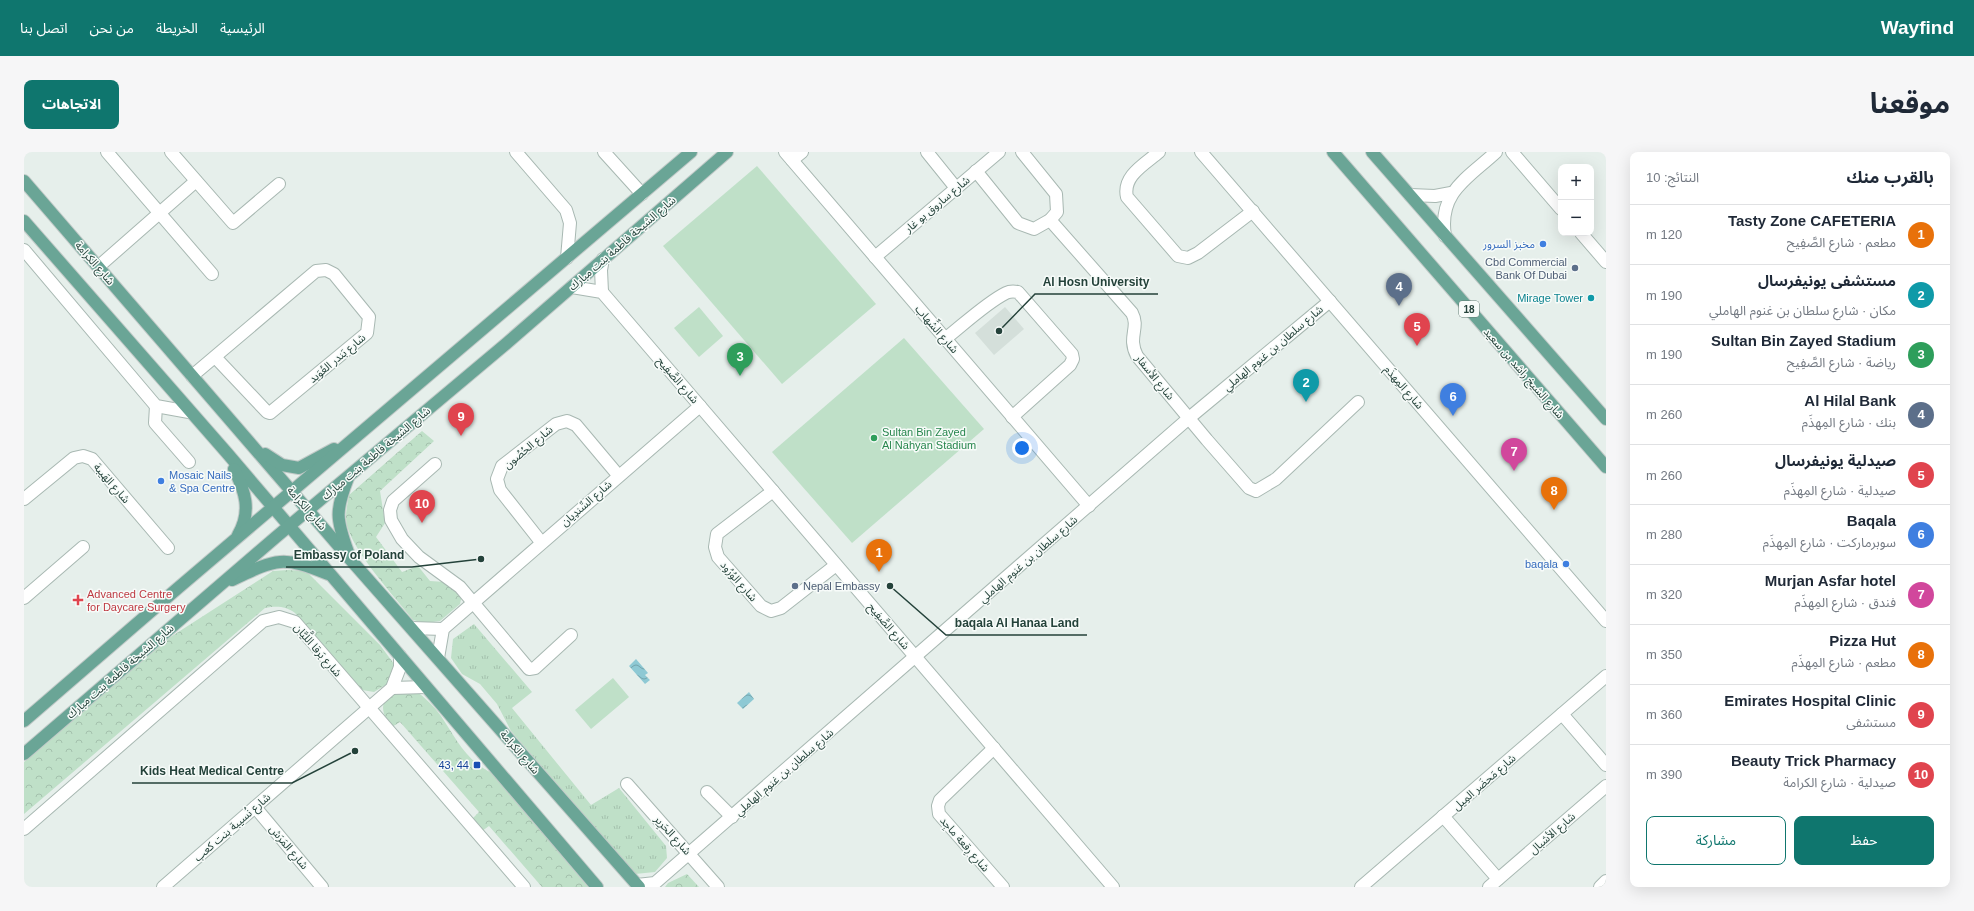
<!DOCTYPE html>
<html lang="ar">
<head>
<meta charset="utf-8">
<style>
  :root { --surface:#fff; --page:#f6f6f7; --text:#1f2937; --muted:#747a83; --line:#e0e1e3; --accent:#0f766e }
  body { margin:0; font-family:Arial,"Noto Sans Arabic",sans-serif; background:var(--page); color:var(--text); direction:rtl }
  .controls { position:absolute; right:12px; top:12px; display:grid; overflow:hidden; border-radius:8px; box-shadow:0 4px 16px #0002 }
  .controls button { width:36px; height:36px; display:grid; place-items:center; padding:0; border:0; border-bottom:1px solid var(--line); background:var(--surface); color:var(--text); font:20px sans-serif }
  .you { position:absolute; left:998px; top:296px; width:14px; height:14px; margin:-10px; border:3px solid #fff; border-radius:50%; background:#1a73e8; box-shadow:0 0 0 6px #1a73e833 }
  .badge { display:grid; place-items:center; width:26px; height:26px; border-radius:50%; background:var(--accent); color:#fff; font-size:13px; font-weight:700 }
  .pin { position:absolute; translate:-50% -33px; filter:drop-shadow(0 1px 2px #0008) }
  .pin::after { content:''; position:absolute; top:21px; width:14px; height:12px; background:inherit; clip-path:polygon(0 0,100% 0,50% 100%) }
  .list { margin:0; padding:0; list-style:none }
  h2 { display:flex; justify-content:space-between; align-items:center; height:52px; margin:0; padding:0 16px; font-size:17px }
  h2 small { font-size:13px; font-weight:400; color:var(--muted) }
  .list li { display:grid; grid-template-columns:26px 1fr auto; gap:12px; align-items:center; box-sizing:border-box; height:60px; padding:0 16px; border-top:1px solid var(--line) }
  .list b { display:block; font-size:15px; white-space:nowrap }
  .list p { margin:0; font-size:13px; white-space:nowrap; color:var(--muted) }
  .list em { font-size:13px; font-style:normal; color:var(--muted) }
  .actions { display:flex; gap:8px; padding:12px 16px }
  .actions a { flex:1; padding:9px 0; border:1px solid var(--accent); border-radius:8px; text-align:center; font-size:14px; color:var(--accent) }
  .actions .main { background:var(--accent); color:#fff }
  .map { position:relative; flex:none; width:1582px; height:735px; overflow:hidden; direction:ltr; border-radius:8px }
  header { display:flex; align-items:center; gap:24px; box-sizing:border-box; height:56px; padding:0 20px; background:var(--accent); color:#fff }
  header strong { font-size:19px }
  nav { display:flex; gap:22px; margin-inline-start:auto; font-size:14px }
  .intro { display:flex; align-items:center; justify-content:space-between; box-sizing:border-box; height:96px; padding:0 24px }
  h1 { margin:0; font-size:28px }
  .button { padding:10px 18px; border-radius:8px; background:var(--accent); color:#fff; font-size:14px; font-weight:700 }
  main { display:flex; gap:24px; padding:0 24px }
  aside { flex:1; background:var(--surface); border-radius:8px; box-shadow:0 4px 16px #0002 }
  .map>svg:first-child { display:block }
  .built { fill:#d4dfda }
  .forest { fill:url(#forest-crowns) }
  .park { fill:url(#park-tufts) }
  .pitch { fill:#bfe0c8 }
  .water { fill:url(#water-waves) }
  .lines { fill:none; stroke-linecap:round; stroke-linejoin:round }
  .minor-casing { stroke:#a8b8b2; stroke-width:14 }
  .major-casing { stroke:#c2cac8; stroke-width:14 }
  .minor { stroke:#fff; stroke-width:12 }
  .major { stroke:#6aa596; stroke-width:12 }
  .shop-dot { fill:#3f7fe0; stroke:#f7fbf9; stroke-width:1.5 }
  .service-dot { fill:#5c6f8a; stroke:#f7fbf9; stroke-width:1.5 }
  .culture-dot { fill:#0f9aa8; stroke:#f7fbf9; stroke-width:1.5 }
  .leisure-dot { fill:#2e9e5b; stroke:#f7fbf9; stroke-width:1.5 }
  .health-dot { fill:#e0444e; stroke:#f7fbf9; stroke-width:1.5 }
  .transit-dot { fill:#1a4fb4; stroke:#f7fbf9; stroke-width:1.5 }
  .labels { text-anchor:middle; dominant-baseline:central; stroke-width:3; stroke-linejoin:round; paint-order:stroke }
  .shield { fill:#f7fbf9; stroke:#637a73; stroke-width:1 }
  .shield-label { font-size:10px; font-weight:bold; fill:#24423a }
  .street-label { font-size:11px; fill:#24423a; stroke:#f7fbf9 }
  .shop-label { font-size:11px; fill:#366cbe; stroke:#f7fbf9; text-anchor:end }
  .service-label { font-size:11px; fill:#4e5e75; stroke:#f7fbf9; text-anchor:end }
  .culture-label { font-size:11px; fill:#0d838f; stroke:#f7fbf9; text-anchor:end }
  .leisure-label { font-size:11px; fill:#27864d; stroke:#f7fbf9; text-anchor:start }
  .health-label { font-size:11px; fill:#be3a42; stroke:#f7fbf9; text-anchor:start }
  .transit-label { font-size:11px; fill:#164399; stroke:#f7fbf9; text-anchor:end }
  .leader { fill:none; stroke:#24423a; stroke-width:1.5 }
  .callout-dot { fill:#24423a; stroke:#f7fbf9; stroke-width:1.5 }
  .callout-label { font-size:12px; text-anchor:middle; font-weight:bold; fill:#24423a; stroke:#f7fbf9; stroke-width:3; stroke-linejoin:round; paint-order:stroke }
</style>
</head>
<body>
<header>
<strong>Wayfind</strong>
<nav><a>الرئيسية</a><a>الخريطة</a><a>من نحن</a><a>اتصل بنا</a></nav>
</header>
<div class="intro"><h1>موقعنا</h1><a class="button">الاتجاهات</a></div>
<main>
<aside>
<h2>بالقرب منك<small>النتائج: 10</small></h2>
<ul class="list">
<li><span class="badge" style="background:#e8710a">1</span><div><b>Tasty Zone CAFETERIA</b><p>مطعم · شارع الصَّفِيح</p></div><em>120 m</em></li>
<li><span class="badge" style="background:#0f9aa8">2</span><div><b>مستشفى يونيفرسال</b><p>مكان · شارع سلطان بن غنوم الهاملي</p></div><em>190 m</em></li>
<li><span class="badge" style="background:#2e9e5b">3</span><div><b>Sultan Bin Zayed Stadium</b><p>رياضة · شارع الصَّفِيح</p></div><em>190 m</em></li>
<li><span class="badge" style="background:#5c6f8a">4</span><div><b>Al Hilal Bank</b><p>بنك · شارع المِهذَم</p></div><em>260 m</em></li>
<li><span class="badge" style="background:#e0444e">5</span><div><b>صيدلية يونيفرسال</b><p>صيدلية · شارع المِهذَم</p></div><em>260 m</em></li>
<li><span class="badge" style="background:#3f7fe0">6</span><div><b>Baqala</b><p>سوبرماركت · شارع المِهذَم</p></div><em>280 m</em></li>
<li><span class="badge" style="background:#d1479c">7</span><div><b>Murjan Asfar hotel</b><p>فندق · شارع المِهذَم</p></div><em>320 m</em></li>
<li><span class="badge" style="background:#e8710a">8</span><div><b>Pizza Hut</b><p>مطعم · شارع المِهذَم</p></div><em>350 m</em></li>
<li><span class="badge" style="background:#e0444e">9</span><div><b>Emirates Hospital Clinic</b><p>مستشفى</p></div><em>360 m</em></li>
<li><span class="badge" style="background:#e0444e">10</span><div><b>Beauty Trick Pharmacy</b><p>صيدلية · شارع الكرامة</p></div><em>390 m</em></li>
</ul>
<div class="actions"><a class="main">حفظ</a><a>مشاركة</a></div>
</aside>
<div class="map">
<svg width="1582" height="735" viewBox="0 0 1582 735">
  <defs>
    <pattern id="forest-crowns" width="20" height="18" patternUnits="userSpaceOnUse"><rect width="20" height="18" fill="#bfe0c8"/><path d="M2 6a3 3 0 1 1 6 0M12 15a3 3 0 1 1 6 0" fill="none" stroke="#a4c1ad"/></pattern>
    <pattern id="park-tufts" width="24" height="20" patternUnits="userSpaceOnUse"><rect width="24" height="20" fill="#bfe0c8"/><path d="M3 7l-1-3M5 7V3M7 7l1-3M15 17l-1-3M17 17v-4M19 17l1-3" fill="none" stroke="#a4c1ad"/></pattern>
    <pattern id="water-waves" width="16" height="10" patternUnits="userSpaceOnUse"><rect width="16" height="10" fill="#8ec9d4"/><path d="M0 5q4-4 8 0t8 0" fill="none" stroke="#74a5ad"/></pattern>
  </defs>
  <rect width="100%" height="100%" fill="#e6efeb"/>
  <path class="built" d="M981,155L1000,177L970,203L951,181Z"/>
  <g class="forest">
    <path d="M398,279L410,289L356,339L361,371L352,385L378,420L394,414L406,429L421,430L438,443L436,452L416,469L401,471L389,468C370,444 334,405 324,377C320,366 323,354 325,343Z"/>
    <path d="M264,418L282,419L356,493L370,512L363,532L350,540L338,538L271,461C261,454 253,454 241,456L0,662V610L145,486L249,419Z"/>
    <path d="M391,538C401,546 410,554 417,564C431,585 444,612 469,621L564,735H518L465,674L458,679L448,667L455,660L376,570L368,575C359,564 353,551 369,542C374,539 385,539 391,538Z"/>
    <path d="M663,722L675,735H641L644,731Z"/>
  </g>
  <path class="park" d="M450,472L508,540L488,556L567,653L595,636L642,694L643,706L631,720L611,722L487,579L473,552L456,532L438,522L427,506L429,487Z"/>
  <g class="pitch">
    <path d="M733,14L852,152L758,232L639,94Z"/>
    <path d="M675,155L699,184L675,205L650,176Z"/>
    <path d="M880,186L960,277L828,391L748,300Z"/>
    <path d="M589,526L605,545L567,577L551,558Z"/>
  </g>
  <g class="water">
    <path d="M612,507L624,521L621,523L626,528L621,532L605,514Z"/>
    <path d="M725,540L730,547L719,557L713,551Z"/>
  </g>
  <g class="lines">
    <defs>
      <g id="minor">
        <path d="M83,0L188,122"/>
        <path d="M147,0L209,71L255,32"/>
        <path d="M492,0L542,58L546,71L543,106"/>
        <path d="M580,0L618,42"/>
        <path d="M761,0L1065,354"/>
        <path d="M903,0L932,36"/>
        <path d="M1135,0C1121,12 1098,24 1103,45L1154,104L1164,106L1174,101L1229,59"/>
        <path d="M1177,0L1582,469"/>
        <path d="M1488,0L1537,57"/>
        <path d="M768,8L778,0"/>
        <path d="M952,19L994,71L1010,77L1026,68L1033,60L1032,42L998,0"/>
        <path d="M1386,43L1411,44L1427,41"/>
        <path d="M1026,68L1108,161C1116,176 1103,185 1113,204L1183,288L1225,336L1232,339L1252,327L1334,250"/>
        <path d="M1557,81L1582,110"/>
        <path d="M1421,84C1414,40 1444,26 1472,0"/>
        <path d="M0,98L132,254L165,260"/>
        <path d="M851,105L975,0"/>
        <path d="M74,115L172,29"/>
        <path d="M548,135L578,140L1089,735"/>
        <path d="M578,140L577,118L579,107"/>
        <path d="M921,187C939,173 962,151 982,141C986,139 989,139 994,140L1048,202L1049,207L1046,213L988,265"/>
        <path d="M168,224L292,119L302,118L310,122L345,165L343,181L246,261L243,260L191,205"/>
        <path d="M132,254L131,271L165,310"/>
        <path d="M411,312L369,349L366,358L367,368L378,387L395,405L436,435L505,517L511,516L547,483"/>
        <path d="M749,339L693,382L691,395L694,405L737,454L747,459L757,456L812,413"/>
        <path d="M0,347L50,306L59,304L68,307L144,396"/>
        <path d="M517,390L476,338L473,327L478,314L532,272L543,269L552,273L594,323"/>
        <path d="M0,446L59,395"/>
        <path d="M388,476L419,477"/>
        <path d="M414,506L419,477L676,254"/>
        <path d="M368,536L402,535"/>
        <path d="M1538,562L1582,613"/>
        <path d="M970,596L916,648L914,654L915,662L979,735"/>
        <path d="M603,632L694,735"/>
        <path d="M683,640L708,665"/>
        <path d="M231,655L298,735"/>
        <path d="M1419,664L1474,727"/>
        <path d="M0,677L239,469L255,465L271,470L500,735"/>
        <path d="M613,733L631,731L1165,266L1306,149"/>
        <path d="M139,735L368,536L376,515V504"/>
        <path d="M1337,735L1582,524"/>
        <path d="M1465,735L1582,634"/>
        <path d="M1576,735L1582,729"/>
      </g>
      <g id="major">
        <path d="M1309,0L1582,315"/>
        <path d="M1348,0L1582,267"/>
        <path d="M0,29L326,407L615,735"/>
        <path d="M0,69L203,301L573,735"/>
        <path d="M241,302L258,313L275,316L310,297"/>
        <path d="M210,317C221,339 228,359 214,383"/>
        <path d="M324,400C312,367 311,359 324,326"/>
        <path d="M208,428C252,407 258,403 304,422"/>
        <path d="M0,569L154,436L667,0"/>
        <path d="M0,602L252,385L483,191L703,0"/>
      </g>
    </defs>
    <use href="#minor" class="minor-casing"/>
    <use href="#major" class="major-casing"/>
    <use href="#minor" class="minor"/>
    <use href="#major" class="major"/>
  </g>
  <g class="shop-dot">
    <circle cx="1519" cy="92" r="4"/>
    <circle cx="137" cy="329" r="4"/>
    <circle cx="1542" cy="412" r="4"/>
  </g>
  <g class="service-dot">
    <circle cx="1551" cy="116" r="4"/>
    <circle cx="771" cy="434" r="4"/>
  </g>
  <circle class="culture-dot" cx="1567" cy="146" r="4"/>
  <circle class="leisure-dot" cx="850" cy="286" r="4"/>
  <path class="health-dot" d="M52 442h4v4h4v4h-4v4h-4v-4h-4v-4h4z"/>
  <rect class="transit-dot" x="449" y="609" width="8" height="8" rx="2"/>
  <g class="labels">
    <rect class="shield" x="1435" y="149" width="20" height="16" rx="3"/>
    <g class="shield-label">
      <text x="1445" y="157">18</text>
    </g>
    <g class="street-label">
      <text transform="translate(913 52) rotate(-40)">شارع ساروق بو غار</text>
      <text transform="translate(598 91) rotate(-41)">شارع الشيخة فاطمة بنت مبارك</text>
      <text transform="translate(71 111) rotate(49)">شارع الكرامة</text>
      <text transform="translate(913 177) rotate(49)">شارع الشِّهاب</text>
      <text transform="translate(1249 196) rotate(-40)">شارع سلطان بن غنوم الهاملي</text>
      <text transform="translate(313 206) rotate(-40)">شارع بَندر العُوَيد</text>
      <text transform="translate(1500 221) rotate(49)">شارع الشيخ راشد بن سعيد</text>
      <text transform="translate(1131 225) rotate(51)">شارع الأسفار</text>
      <text transform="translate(654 228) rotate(49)">شارع الصَّفِيح</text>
      <text transform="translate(1380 235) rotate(49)">شارع المِهذَم</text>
      <text transform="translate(504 295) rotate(-40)">شارع الحُصُون</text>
      <text transform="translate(352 301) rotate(-40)">شارع الشيخة فاطمة بنت مبارك</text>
      <text transform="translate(88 331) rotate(49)">شارع الهَيبة</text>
      <text transform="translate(562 351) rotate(-41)">شارع السِّندِيان</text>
      <text transform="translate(283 356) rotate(49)">شارع الكرامة</text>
      <text transform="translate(1004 407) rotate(-41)">شارع سلطان بن غنوم الهاملي</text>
      <text transform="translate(715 429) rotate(49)">شارع الوُرُود</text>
      <text transform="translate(865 474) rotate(49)">شارع الصَّفِيح</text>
      <text transform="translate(294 498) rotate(49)">شارع بَرقا اللَّيَّان</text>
      <text transform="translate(96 519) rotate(-41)">شارع الشيخة فاطمة بنت مبارك</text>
      <text transform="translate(496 600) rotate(49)">شارع الكرامة</text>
      <text transform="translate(760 620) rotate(-41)">شارع سلطان بن غنوم الهاملي</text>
      <text transform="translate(1460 630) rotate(-41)">شارع مَحضَر المِيل</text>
      <text transform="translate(208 675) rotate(-41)">شارع نُسيبة بنت كعب</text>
      <text transform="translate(1528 681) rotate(-41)">شارع الأشبال</text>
      <text transform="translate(649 683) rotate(48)">شارع الحَرِير</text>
      <text transform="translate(941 692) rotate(49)">شارع رِقعة ماجِد</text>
      <text transform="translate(265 695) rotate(50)">شارع المَرَش</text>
    </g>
    <g class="shop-label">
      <text x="1511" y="92">مخبز السرور</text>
      <text x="145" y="323" text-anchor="start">Mosaic Nails<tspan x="145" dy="13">&amp; Spa Centre</tspan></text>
      <text x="1534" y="412">baqala</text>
    </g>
    <g class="service-label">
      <text x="1543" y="110">Cbd Commercial<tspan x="1543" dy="13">Bank Of Dubai</tspan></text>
      <text x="779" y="434" text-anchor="start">Nepal Embassy</text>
    </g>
    <g class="culture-label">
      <text x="1559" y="146">Mirage Tower</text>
    </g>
    <g class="leisure-label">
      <text x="858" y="280">Sultan Bin Zayed<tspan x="858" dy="13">Al Nahyan Stadium</tspan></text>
    </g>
    <g class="health-label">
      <text x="63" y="442">Advanced Centre<tspan x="63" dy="13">for Daycare Surgery</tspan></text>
    </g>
    <g class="transit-label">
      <text x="445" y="613">43, 44</text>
    </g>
  </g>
  <path class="leader" d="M975 179L1011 142H1134M457 407L388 415H262M866 434L922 483H1063M331 599L268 631H108"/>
  <g class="callout-dot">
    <circle cx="975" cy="179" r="4"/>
    <circle cx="457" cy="407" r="4"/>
    <circle cx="866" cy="434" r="4"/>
    <circle cx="331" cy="599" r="4"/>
  </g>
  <g class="callout-label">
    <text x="1072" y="134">Al Hosn University</text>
    <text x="325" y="407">Embassy of Poland</text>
    <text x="993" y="475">baqala Al Hanaa Land</text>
    <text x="188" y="623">Kids Heat Medical Centre</text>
  </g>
</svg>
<div class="controls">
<button>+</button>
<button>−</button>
</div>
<div class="you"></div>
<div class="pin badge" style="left:855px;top:420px;background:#e8710a">1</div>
<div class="pin badge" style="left:1282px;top:250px;background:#0f9aa8">2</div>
<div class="pin badge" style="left:716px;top:224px;background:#2e9e5b">3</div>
<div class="pin badge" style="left:1375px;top:154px;background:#5c6f8a">4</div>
<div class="pin badge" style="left:1393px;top:194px;background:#e0444e">5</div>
<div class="pin badge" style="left:1429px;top:264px;background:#3f7fe0">6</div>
<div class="pin badge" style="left:1490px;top:319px;background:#d1479c">7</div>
<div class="pin badge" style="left:1530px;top:358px;background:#e8710a">8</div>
<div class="pin badge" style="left:437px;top:284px;background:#e0444e">9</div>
<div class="pin badge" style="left:398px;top:371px;background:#e0444e">10</div>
</div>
</main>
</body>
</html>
